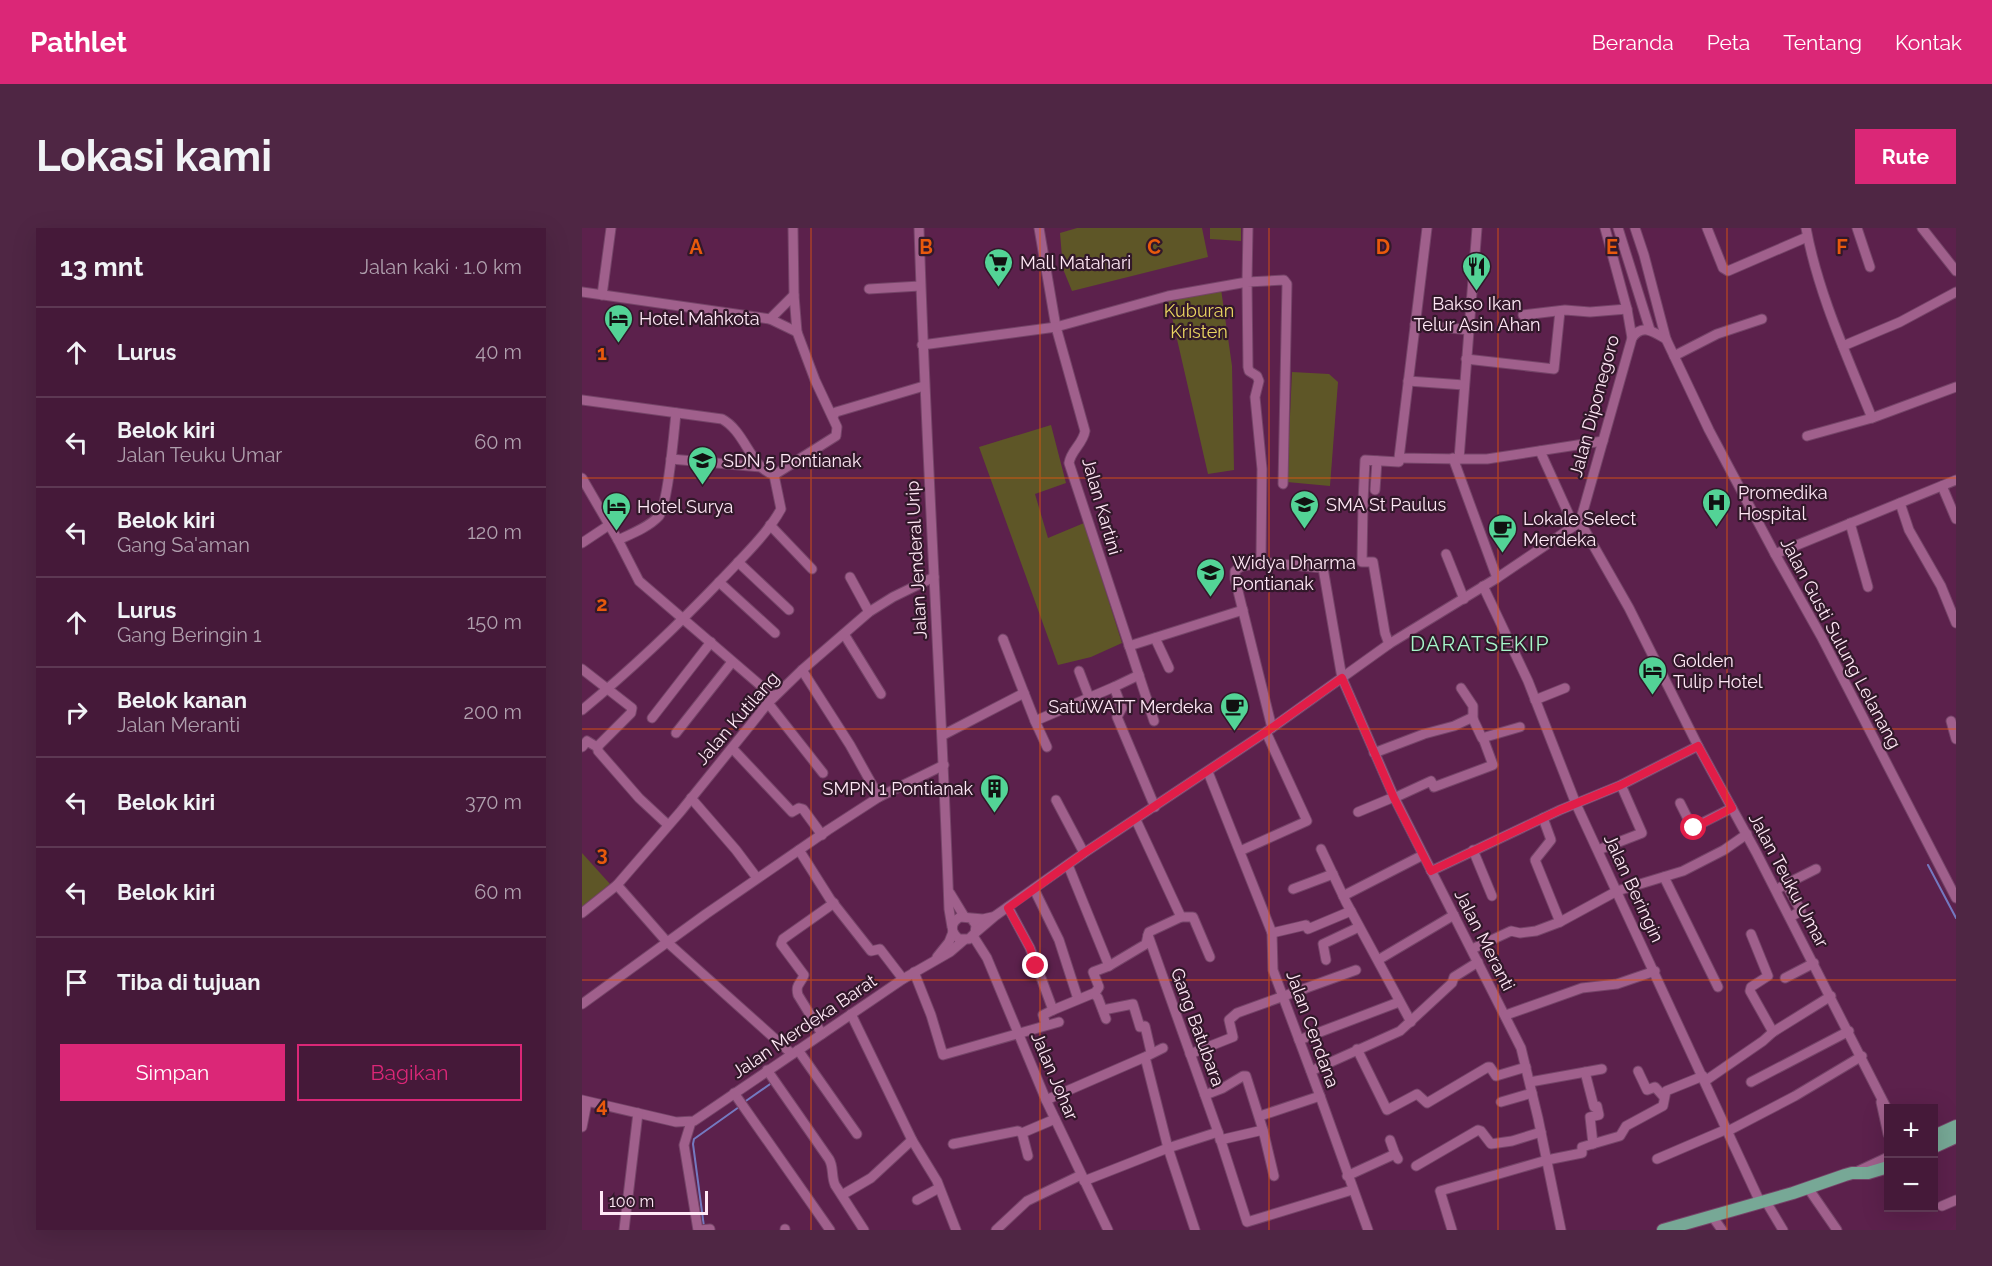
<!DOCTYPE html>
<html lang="id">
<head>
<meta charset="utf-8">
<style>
  :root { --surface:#451939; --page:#4f2644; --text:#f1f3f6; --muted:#b0a0ae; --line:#5d3853; --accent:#db2777 }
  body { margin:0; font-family:Raleway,sans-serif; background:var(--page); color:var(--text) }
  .controls { position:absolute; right:18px; bottom:18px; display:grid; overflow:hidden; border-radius:0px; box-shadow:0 6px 24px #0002 }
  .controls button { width:54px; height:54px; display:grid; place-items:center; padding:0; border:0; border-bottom:2px solid var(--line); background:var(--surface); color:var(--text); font:30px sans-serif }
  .scale { position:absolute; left:18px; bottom:15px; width:108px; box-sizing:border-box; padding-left:6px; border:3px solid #ffe8f6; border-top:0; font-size:16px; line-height:21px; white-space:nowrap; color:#ffe8f6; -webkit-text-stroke:4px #32182a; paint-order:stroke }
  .stop { position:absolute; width:18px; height:18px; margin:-14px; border:4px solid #e11d48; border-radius:50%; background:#fff }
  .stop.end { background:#e11d48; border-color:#fff; box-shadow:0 2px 6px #0008 }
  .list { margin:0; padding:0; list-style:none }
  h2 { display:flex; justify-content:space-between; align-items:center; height:78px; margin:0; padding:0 24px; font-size:26px }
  h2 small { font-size:20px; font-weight:400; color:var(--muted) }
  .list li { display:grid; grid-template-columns:39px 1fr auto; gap:18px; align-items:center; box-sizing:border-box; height:90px; padding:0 24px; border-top:2px solid var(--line) }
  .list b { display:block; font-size:22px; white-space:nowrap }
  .list p { margin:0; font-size:20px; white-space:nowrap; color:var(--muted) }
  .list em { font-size:20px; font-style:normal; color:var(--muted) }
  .actions { display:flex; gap:12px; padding:18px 24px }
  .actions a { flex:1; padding:14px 0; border:2px solid var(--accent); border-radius:0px; text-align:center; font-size:21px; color:var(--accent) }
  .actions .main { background:var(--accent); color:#fff }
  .icon { flex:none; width:33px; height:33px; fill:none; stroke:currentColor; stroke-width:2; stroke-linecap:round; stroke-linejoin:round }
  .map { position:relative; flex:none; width:1374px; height:1002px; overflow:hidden; border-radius:0px }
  header { display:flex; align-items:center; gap:36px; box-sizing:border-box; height:84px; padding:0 30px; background:var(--accent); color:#fff }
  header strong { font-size:28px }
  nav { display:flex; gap:33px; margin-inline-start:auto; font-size:21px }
  .intro { display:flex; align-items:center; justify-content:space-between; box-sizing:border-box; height:144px; padding:0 36px }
  h1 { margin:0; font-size:42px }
  .button { padding:15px 27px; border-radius:0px; background:var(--accent); color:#fff; font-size:21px; font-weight:700 }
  main { display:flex; gap:36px; padding:0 36px }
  aside { flex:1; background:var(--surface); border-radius:0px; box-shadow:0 6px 24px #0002 }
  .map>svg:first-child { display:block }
  .green { fill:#5e5627 }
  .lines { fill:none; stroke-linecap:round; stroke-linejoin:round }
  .stream { stroke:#7479c0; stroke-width:2 }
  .minor-casing { stroke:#754468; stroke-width:11 }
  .major-casing { stroke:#754468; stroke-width:14 }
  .minor { stroke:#a0608c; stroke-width:9 }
  .major { stroke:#77a896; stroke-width:12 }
  .route { stroke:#e11d48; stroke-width:8 }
  .grid { fill:none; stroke:#e8590c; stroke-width:1.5; stroke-opacity:0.55 }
  .labels { text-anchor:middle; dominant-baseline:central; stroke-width:4.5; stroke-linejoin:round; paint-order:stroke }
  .poi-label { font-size:18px; fill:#ffe8f6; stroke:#32182a; text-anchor:start }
  .park-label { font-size:18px; fill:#ead561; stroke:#32182a }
  .street-label { font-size:18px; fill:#ffe8f6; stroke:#32182a }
  .quarter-label { font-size:21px; letter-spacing:1.5px; fill:#a6f6ca; stroke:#32182a }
  .grid-label { font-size:20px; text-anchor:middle; font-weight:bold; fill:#e8590c; stroke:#32182a; stroke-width:4.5; stroke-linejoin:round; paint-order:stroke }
</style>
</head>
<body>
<header>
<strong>Pathlet</strong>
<nav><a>Beranda</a><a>Peta</a><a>Tentang</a><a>Kontak</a></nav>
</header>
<div class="intro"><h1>Lokasi kami</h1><a class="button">Rute</a></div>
<main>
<aside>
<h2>13 mnt<small>Jalan kaki · 1.0 km</small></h2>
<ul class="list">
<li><svg class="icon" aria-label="ahead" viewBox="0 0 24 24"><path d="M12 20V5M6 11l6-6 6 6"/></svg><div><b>Lurus</b></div><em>40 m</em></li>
<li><svg class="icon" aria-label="left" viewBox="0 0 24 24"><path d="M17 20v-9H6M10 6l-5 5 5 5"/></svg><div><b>Belok kiri</b><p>Jalan Teuku Umar</p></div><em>60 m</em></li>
<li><svg class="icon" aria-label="left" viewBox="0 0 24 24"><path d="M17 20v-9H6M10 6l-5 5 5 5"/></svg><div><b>Belok kiri</b><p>Gang Sa'aman</p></div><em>120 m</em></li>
<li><svg class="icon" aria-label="ahead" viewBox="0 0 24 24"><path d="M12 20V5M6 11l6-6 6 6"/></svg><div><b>Lurus</b><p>Gang Beringin 1</p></div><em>150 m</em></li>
<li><svg class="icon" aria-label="right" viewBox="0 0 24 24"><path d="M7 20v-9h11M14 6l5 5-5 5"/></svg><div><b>Belok kanan</b><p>Jalan Meranti</p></div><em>200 m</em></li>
<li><svg class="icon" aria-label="left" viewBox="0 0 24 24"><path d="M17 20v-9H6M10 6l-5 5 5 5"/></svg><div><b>Belok kiri</b></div><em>370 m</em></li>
<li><svg class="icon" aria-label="left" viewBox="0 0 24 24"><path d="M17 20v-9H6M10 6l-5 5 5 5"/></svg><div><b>Belok kiri</b></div><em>60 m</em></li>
<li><svg class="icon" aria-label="arrive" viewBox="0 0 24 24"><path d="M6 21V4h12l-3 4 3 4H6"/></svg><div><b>Tiba di tujuan</b></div></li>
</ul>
<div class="actions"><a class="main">Simpan</a><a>Bagikan</a></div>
</aside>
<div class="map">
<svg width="1374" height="1002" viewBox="0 0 1374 1002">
  <rect width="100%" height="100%" fill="#5c214c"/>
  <g class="green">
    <path d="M495,0H620L626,29L490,63L481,41L478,5Z"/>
    <path d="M628,0H659V13L628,11Z"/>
    <path d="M639,61L650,138L652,242L626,246L586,72Z"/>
    <path d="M710,144L747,146L756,154L748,258L705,254Z"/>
    <path d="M469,197L484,255L453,266L466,310L502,295L540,415L509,429L476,437L397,219Z"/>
    <path d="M0,625L28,656L0,679Z"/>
  </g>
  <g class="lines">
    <g class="stream">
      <path d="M1346,637L1374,690"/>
      <path d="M161,875L191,854"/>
      <path d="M122,999L111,916L112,911L157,879"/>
    </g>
    <defs>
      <g id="minor">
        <path d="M337,0C344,227 359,454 367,681L370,699"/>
        <path d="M457,0L474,99L503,203C501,216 489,222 487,235L572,493"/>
        <path d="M845,0L817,230L877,231"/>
        <path d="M895,0L877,231H905L1021,213"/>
        <path d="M1036,0L1068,102"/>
        <path d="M1053,0L1062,27L1084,111L1127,202L1193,326L1239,408L1374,670"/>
        <path d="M1125,0L1141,40L1146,43L1225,9"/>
        <path d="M1224,0C1236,65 1265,128 1290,190L1374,159"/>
        <path d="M1275,0L1288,39"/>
        <path d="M1340,0L1374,43"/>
        <path d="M287,61L338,58"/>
        <path d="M0,64L188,91L215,104"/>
        <path d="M20,67L29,0"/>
        <path d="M941,87L983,82L1008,84L1045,81"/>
        <path d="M188,91L212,67"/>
        <path d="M833,96L887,102"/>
        <path d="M1050,110C1060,95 1072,104 1084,111"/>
        <path d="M340,117L474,99L586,68L665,54L666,0"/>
        <path d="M1261,118L1318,94L1374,64"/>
        <path d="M1092,128L1135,106L1180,91"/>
        <path d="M884,131L972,141L978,83"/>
        <path d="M826,153L882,157"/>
        <path d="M0,172L140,191C163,203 169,240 192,247"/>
        <path d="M251,188L254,184L342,158"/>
        <path d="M1225,208L1290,190"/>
        <path d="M958,223L992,298"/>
        <path d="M871,230L915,350"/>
        <path d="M89,231L179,239"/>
        <path d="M0,250L36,312L57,353L192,469"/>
        <path d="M1360,258L1374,291"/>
        <path d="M793,262L795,233"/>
        <path d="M1318,275L1327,302L1359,358L1374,395"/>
        <path d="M998,294L1047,380L1116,518L1174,624L1306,883"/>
        <path d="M998,294L1050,110L1045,81L1023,0"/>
        <path d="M1268,295L1286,359"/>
        <path d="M188,297L230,341"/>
        <path d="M36,312C49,306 67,299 77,288C86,276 92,204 94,185"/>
        <path d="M0,315L27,297"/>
        <path d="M864,326L882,371"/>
        <path d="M1193,326L1374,252"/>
        <path d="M156,334L207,382"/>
        <path d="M678,334L741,340L760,450L812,569L939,820L956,890L979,1002"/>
        <path d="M268,349L287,384"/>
        <path d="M137,354L193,405"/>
        <path d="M901,358L946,453L994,576L1178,974"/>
        <path d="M262,406L299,466"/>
        <path d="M573,410L587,440"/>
        <path d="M421,411L442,465"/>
        <path d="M807,416L803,405L791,334H780L781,274L783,232L817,234"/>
        <path d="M547,418L661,382"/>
        <path d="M0,441L50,480L49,485L16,518V523L57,570L86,597"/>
        <path d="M220,442L268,517L297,569"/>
        <path d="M497,443L507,469"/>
        <path d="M557,447L532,459L540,480L535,489L573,579"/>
        <path d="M879,460L891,478V491"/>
        <path d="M953,472L983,460"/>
        <path d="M186,475L241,545"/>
        <path d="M0,482C50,441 97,396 142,349C160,330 186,305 199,281L192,247L254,208L255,199L233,152L215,104L212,67L211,0"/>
        <path d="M70,490L129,414"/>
        <path d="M453,493L465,519"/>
        <path d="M1369,493L1374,511"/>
        <path d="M690,500L653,351V343L658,339L676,335L678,334L679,330L680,241L673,169L677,153L675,148L667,143L666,139L665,54L702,52L705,56L701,256"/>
        <path d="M94,505L150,434"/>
        <path d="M361,507L442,465L453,493L532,459"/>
        <path d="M0,519L5,513L15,519"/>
        <path d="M150,520L210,584L217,580L221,581L240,607"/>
        <path d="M792,525L842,506L872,498L889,490L891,491L900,510L938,499"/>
        <path d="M626,544L690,705L691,742L738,868L786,1002"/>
        <path d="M109,570L154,622L175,650"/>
        <path d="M812,570L849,553L852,559L911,537L901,510"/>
        <path d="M474,572L502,625"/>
        <path d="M1098,575L1110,599H1112L1150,580"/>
        <path d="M776,584L812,569"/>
        <path d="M961,590L969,612L953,632L978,694"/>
        <path d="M739,621L764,674L829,794"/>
        <path d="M217,622L248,671L289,723L298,721L321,751"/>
        <path d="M891,622L910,668"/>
        <path d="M1016,622L1060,605L1039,557"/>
        <path d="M658,623L725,593L684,504"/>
        <path d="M486,637L527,738"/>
        <path d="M849,643L978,582L1039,557L1116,518"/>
        <path d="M1082,649L1136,759"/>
        <path d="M1204,656L1234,641"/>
        <path d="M35,657L99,583L186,475L220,442L287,384L311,369L352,349"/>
        <path d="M452,661L477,712L496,771"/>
        <path d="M711,661L751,646"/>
        <path d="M1194,662L1204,656L1219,683L1208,689"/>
        <path d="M368,665L382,688"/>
        <path d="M761,668L841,627"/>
        <path d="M426,679L448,720L471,782L512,765L516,770L524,791"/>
        <path d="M0,685L35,657L85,714L210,826"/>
        <path d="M599,689H611L628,729"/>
        <path d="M389,690L394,697L393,705L387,711H377C368,704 368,695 378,689L401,691L410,689"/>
        <path d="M393,705L413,688L502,625L684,504L807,416L915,350L998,294"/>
        <path d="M690,705L724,697L726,701L769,683"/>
        <path d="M1169,706L1186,748L1169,759L1168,763L1191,804"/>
        <path d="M391,708L405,730L464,872L526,1002"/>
        <path d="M890,721L929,703L938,705L954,703L978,694L1035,663L1101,643L1142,622L1165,606"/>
        <path d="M355,729L367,714L371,704"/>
        <path d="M744,732L741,716L777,699"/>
        <path d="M796,732L872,687"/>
        <path d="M332,744L349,787L361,827L477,794"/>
        <path d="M1203,750L1232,735"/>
        <path d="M513,765L517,759L511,744L527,738L564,716L566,707"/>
        <path d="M0,776L124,686L246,602L297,569L362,537"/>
        <path d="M521,782L551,776L558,799L563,798L569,824"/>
        <path d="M269,786L330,912L355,953L374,1002"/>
        <path d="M924,787L1000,760L1035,756L1073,743"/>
        <path d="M464,797L461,787L471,782"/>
        <path d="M240,806L216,767C213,756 219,756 222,747L199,716L201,711L252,675"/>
        <path d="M717,812L817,774"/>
        <path d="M775,821L805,882L835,866L845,875L906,839H908L914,848L944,839"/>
        <path d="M216,822L275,906"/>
        <path d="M608,826L651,809L647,792L655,785L774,742"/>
        <path d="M565,828L581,820"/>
        <path d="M185,842L247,931C252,939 249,948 253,957L282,1002"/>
        <path d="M729,843L818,803L870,755L872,749L896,734"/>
        <path d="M1056,843L1065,862L1073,859L1082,869"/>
        <path d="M1003,844L1012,879L1015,878L1017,887L1008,889L1011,916"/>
        <path d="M1123,853L1181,813L1191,804L1249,768"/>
        <path d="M948,854L1020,841"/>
        <path d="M1169,854L1267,803"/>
        <path d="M152,865L248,1002"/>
        <path d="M623,867L641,860L661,848H664L681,902"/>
        <path d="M0,872L94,894L112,893L321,751L368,724L382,712"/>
        <path d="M464,872L563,829L586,920L613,1002"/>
        <path d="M919,874L950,865"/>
        <path d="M1299,874L1306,906"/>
        <path d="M678,888L738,868"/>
        <path d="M109,894L102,917L116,1002"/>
        <path d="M0,899L5,874"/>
        <path d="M1146,903L1213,868L1280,828"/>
        <path d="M636,904L665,994L770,962"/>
        <path d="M638,912L681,902L692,948"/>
        <path d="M808,912L813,926"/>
        <path d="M371,916L436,903L440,905"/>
        <path d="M446,928L440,905L473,891"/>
        <path d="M1075,931L1145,901"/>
        <path d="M834,938L896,902L899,903L909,916L930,913L959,904"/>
        <path d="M1276,943L1306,929"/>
        <path d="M765,948L813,926L816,931"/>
        <path d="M502,953L586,920L636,904L566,707L567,704L599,689L554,592"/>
        <path d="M1226,960L1255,1002"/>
        <path d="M260,967L289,950L330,912"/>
        <path d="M335,972L357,960"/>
        <path d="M1183,972L1201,1002"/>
        <path d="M1360,978L1374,972"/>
        <path d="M1130,988L1140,1002"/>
        <path d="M203,1001V1002"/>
        <path d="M42,1002L56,885"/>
        <path d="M118,1002L128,1001V1002"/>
        <path d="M414,1002L445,973L499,947"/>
        <path d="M870,1002L858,963L965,932L1000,925V919L1038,908L1044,898L1081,878L1084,863L1121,848"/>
      </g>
      <g id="major">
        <path d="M1352,908L1374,898"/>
        <path d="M1352,919L1374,909"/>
        <path d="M1081,1002L1211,965L1263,947L1270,945H1286L1306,939"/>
      </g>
    </defs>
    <use href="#minor" class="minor-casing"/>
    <use href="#major" class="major-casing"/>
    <use href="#minor" class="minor"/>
    <use href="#major" class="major"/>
  </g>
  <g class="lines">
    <path class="route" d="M454,738L448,720L426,680L502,625L684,504L760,450L812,570L849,643L978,582L1039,557L1116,518L1150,580L1112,600"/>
  </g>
  <path class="grid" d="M229,0V1002M458,0V1002M687,0V1002M916,0V1002M1145,0V1002M0,250H1374M0,501H1374M0,752H1374"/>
  <defs>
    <symbol id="supermarket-pin" viewBox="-11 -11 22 30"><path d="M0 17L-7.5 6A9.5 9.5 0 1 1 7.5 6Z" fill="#53d396" stroke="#32182a"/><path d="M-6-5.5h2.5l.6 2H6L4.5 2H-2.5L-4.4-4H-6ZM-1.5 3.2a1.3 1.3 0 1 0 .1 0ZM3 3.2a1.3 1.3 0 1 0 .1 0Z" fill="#111"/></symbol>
    <symbol id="restaurant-pin" viewBox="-11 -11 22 30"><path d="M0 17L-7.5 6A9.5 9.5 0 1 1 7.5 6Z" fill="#53d396" stroke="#32182a"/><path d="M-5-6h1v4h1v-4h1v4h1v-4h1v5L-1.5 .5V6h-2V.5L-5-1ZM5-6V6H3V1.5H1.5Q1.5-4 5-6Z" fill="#111"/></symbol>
    <symbol id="hotel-pin" viewBox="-11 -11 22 30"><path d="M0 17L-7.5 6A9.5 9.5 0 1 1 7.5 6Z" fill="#53d396" stroke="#32182a"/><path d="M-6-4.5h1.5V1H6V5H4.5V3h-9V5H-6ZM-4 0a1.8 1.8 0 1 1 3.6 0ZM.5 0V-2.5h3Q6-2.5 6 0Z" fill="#111"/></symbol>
    <symbol id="school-pin" viewBox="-11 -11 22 30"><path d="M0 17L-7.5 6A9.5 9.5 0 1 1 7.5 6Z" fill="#53d396" stroke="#32182a"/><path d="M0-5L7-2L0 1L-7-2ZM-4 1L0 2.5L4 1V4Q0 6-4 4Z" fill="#111"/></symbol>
    <symbol id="hospital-pin" viewBox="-11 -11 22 30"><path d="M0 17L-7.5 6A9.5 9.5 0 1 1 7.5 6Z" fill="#53d396" stroke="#32182a"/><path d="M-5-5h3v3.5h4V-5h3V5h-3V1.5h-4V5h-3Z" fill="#111"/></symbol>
    <symbol id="cafe-pin" viewBox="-11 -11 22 30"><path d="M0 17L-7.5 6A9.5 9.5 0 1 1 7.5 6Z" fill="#53d396" stroke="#32182a"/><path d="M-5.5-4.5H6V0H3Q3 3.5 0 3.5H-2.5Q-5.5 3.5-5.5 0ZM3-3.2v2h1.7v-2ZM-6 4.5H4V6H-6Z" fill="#111"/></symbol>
    <symbol id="university-pin" viewBox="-11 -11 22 30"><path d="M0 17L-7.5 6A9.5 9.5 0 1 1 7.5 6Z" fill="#53d396" stroke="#32182a"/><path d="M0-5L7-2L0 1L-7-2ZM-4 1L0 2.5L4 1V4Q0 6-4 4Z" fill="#111"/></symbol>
    <symbol id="building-pin" viewBox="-11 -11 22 30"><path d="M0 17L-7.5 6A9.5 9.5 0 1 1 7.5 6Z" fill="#53d396" stroke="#32182a"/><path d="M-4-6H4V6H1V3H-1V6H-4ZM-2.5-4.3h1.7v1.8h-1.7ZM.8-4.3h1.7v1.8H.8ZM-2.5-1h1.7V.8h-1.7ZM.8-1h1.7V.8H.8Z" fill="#111"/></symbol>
  </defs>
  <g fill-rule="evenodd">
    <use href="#supermarket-pin" x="400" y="18" width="33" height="45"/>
    <use href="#restaurant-pin" x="878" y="22" width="33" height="45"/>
    <use href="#hotel-pin" x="20" y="74" width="33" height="45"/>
    <use href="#school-pin" x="104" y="216" width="33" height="45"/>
    <use href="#hospital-pin" x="1118" y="258" width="33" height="45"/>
    <use href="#school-pin" x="706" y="260" width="33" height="45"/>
    <use href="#hotel-pin" x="18" y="262" width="33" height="45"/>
    <use href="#cafe-pin" x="904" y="284" width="33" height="45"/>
    <use href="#university-pin" x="612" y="328" width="33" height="45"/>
    <use href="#hotel-pin" x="1054" y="426" width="33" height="45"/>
    <use href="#cafe-pin" x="636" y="462" width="33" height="45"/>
    <use href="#building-pin" x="396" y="544" width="33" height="45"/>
  </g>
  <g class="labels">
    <g class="poi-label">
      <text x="438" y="34">Mall Matahari</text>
      <text x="895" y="75" text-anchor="middle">Bakso Ikan<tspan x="895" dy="21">Telur Asin Ahan</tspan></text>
      <text x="57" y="90">Hotel Mahkota</text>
      <text x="141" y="232">SDN 5 Pontianak</text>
      <text x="1156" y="264">Promedika<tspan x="1156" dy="21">Hospital</tspan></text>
      <text x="744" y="276">SMA St Paulus</text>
      <text x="55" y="278">Hotel Surya</text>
      <text x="941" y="290">Lokale Select<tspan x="941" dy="21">Merdeka</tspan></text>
      <text x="650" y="334">Widya Dharma<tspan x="650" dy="21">Pontianak</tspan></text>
      <text x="1091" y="432">Golden<tspan x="1091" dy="21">Tulip Hotel</tspan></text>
      <text x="631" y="478" text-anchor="end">SatuWATT Merdeka</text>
      <text x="391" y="560" text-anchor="end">SMPN 1 Pontianak</text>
    </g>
    <g class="park-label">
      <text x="617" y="82">Kuburan<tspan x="617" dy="21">Kristen</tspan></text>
    </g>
    <g class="street-label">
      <text transform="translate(1012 178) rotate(-75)">Jalan Diponegoro</text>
      <text transform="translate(520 278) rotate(74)">Jalan Kartini</text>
      <text transform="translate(334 332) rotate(-93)">Jalan Jenderal Urip</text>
      <text transform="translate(1259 415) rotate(62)">Jalan Gusti Sulung Lelanang</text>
      <text transform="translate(155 490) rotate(-49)">Jalan Kutilang</text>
      <text transform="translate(1207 652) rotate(62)">Jalan Teuku Umar</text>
      <text transform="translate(1052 660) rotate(65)">Jalan Beringin</text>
      <text transform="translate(903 712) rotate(63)">Jalan Meranti</text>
      <text transform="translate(222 798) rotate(-34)">Jalan Merdeka Barat</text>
      <text transform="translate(616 799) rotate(70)">Gang Batubara</text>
      <text transform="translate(731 801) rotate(70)">Jalan Cendana</text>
      <text transform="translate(473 848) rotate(67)">Jalan Johar</text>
    </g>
    <g class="quarter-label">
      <text x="898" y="415">DARATSEKIP</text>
    </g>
  </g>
  <g class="grid-label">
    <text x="114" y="26">A</text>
    <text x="344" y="26">B</text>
    <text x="572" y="26">C</text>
    <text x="801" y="26">D</text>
    <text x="1030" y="26">E</text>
    <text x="1260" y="26">F</text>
    <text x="20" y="132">1</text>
    <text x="20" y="383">2</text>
    <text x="20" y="633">3</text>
    <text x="20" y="884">4</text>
  </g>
</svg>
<div class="controls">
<button>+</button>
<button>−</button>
</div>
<div class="scale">100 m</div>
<div class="stop" style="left:1112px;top:600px"></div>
<div class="stop end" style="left:454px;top:738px"></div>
</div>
</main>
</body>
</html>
